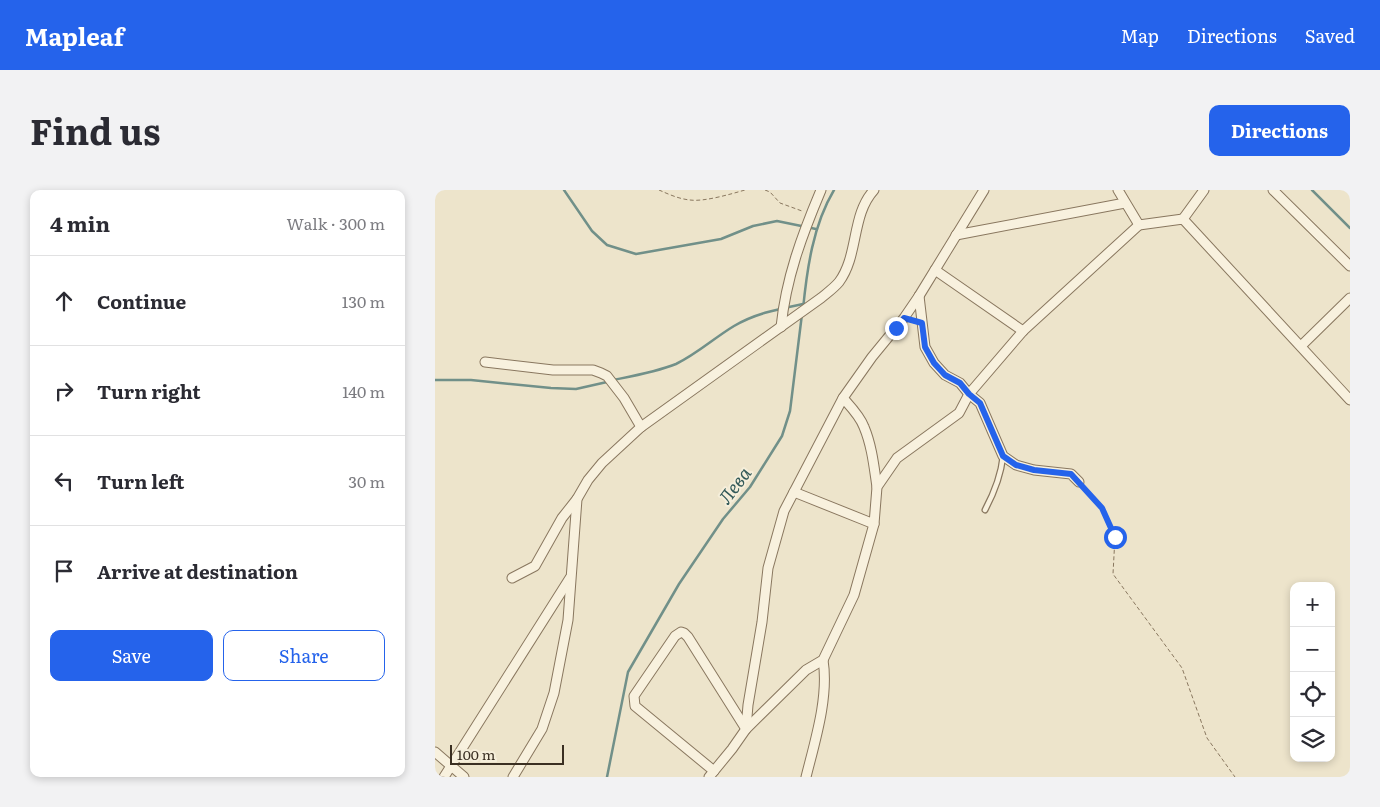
<!DOCTYPE html>
<html lang="en">
<head>
<meta charset="utf-8">
<style>
  :root { --surface:#fff; --page:#f2f2f3; --text:#2b2b33; --muted:#7c7c81; --line:#e1e1e2; --accent:#2563eb }
  body { margin:0; font-family:Literata,serif; background:var(--page); color:var(--text) }
  .controls { position:absolute; right:15px; bottom:15px; display:grid; overflow:hidden; border-radius:10px; box-shadow:0 2px 8px #0003 }
  .controls button { width:45px; height:45px; display:grid; place-items:center; padding:0; border:0; border-bottom:1px solid var(--line); background:var(--surface); color:var(--text); font:25px sans-serif }
  .scale { position:absolute; left:15px; bottom:12px; width:114px; box-sizing:border-box; padding-left:5px; border:2px solid #3a2f22; border-top:0; font-size:14px; line-height:18px; white-space:nowrap; color:#3a2f22; -webkit-text-stroke:4px #f5eeda; paint-order:stroke }
  .stop { position:absolute; width:15px; height:15px; margin:-11px; border:4px solid #2563eb; border-radius:50%; background:#fff }
  .stop.end { background:#2563eb; border-color:#fff; box-shadow:0 1px 5px #0008 }
  .list { margin:0; padding:0; list-style:none }
  h2 { display:flex; justify-content:space-between; align-items:center; height:65px; margin:0; padding:0 20px; font-size:21px }
  h2 small { font-size:16px; font-weight:400; color:var(--muted) }
  .list li { display:grid; grid-template-columns:32px 1fr auto; gap:15px; align-items:center; box-sizing:border-box; height:90px; padding:0 20px; border-top:1px solid var(--line) }
  .list b { display:block; font-size:19px; white-space:nowrap }
  .list em { font-size:16px; font-style:normal; color:var(--muted) }
  .actions { display:flex; gap:10px; padding:15px 20px }
  .actions a { flex:1; padding:11px 0; border:1px solid var(--accent); border-radius:10px; text-align:center; font-size:18px; color:var(--accent) }
  .actions .main { background:var(--accent); color:#fff }
  .icon { flex:none; width:28px; height:28px; fill:none; stroke:currentColor; stroke-width:2; stroke-linecap:round; stroke-linejoin:round }
  .map { position:relative; flex:none; width:915px; height:587px; overflow:hidden; border-radius:10px }
  header { display:flex; align-items:center; gap:30px; box-sizing:border-box; height:70px; padding:0 25px; background:var(--accent); color:#fff }
  header strong { font-size:24px }
  nav { display:flex; gap:28px; margin-inline-start:auto; font-size:18px }
  .intro { display:flex; align-items:center; justify-content:space-between; box-sizing:border-box; height:120px; padding:0 30px }
  h1 { margin:0; font-size:35px }
  .button { padding:12px 22px; border-radius:10px; background:var(--accent); color:#fff; font-size:18px; font-weight:700 }
  main { display:flex; gap:30px; padding:0 30px }
  aside { flex:1; background:var(--surface); border-radius:10px; box-shadow:0 2px 8px #0003 }
  .map>svg:first-child { display:block }
  .lines { fill:none; stroke-linecap:round; stroke-linejoin:round }
  .stream { stroke:#719089; stroke-width:2.5 }
  .lane-casing { stroke:#89775f; stroke-width:7 }
  .street-casing { stroke:#89775f; stroke-width:11 }
  .path { stroke:#89775f; stroke-width:1; stroke-dasharray:4 2.5; stroke-linecap:butt }
  .lane { stroke:#f8f1de; stroke-width:4.5 }
  .street { stroke:#f8f1de; stroke-width:9 }
  .route { stroke:#2563eb; stroke-width:6 }
  .labels { text-anchor:middle; dominant-baseline:central; stroke-width:4; stroke-linejoin:round; paint-order:stroke }
  .water-label { font-size:18px; font-style:italic; fill:#325958; stroke:#f5eeda }
</style>
</head>
<body>
<header>
<strong>Mapleaf</strong>
<nav><a>Map</a><a>Directions</a><a>Saved</a></nav>
</header>
<div class="intro"><h1>Find us</h1><a class="button">Directions</a></div>
<main>
<aside>
<h2>4 min<small>Walk · 300 m</small></h2>
<ul class="list">
<li><svg class="icon" aria-label="ahead" viewBox="0 0 24 24"><path d="M12 20V5M6 11l6-6 6 6"/></svg><div><b>Continue</b></div><em>130 m</em></li>
<li><svg class="icon" aria-label="right" viewBox="0 0 24 24"><path d="M7 20v-9h11M14 6l5 5-5 5"/></svg><div><b>Turn right</b></div><em>140 m</em></li>
<li><svg class="icon" aria-label="left" viewBox="0 0 24 24"><path d="M17 20v-9H6M10 6l-5 5 5 5"/></svg><div><b>Turn left</b></div><em>30 m</em></li>
<li><svg class="icon" aria-label="arrive" viewBox="0 0 24 24"><path d="M6 21V4h12l-3 4 3 4H6"/></svg><div><b>Arrive at destination</b></div></li>
</ul>
<div class="actions"><a class="main">Save</a><a>Share</a></div>
</aside>
<div class="map">
<svg width="915" height="587" viewBox="0 0 915 587">
  <rect width="100%" height="100%" fill="#ede4cb"/>
  <g class="lines">
    <g class="stream">
      <path d="M129,0L157,41L172,55L201,64L286,49L318,36L342,31L381,39"/>
      <path d="M877,0L915,38"/>
      <path d="M368,119C372,79 378,35 399,0"/>
      <path d="M0,190H36L116,198L141,199L172,192"/>
      <path d="M178,190C198,186 221,182 241,174C262,164 279,148 299,136C321,123 344,119 368,114"/>
      <path d="M172,587L193,482L244,394L288,329L315,297L347,246L355,221L367,124"/>
    </g>
    <defs>
      <path id="lane" d="M550,320C559,303 566,286 568,266"/>
      <g id="street">
        <path d="M683,0L704,35L748,29L915,210"/>
        <path d="M838,0L915,76"/>
        <path d="M748,29L769,0"/>
        <path d="M521,45L690,13"/>
        <path d="M500,80L588,141"/>
        <path d="M484,106L490,157L499,173L510,185L525,193L534,204L545,213L568,266L581,275L599,280L636,284L644,292"/>
        <path d="M346,137C351,88 367,45 386,0"/>
        <path d="M866,156L915,108"/>
        <path d="M50,172L118,180H158L166,183L172,186L189,208L206,237"/>
        <path d="M408,208C416,217 425,226 429,237C437,256 439,277 442,297"/>
        <path d="M359,302L439,334"/>
        <path d="M77,388L100,376L127,328L142,309"/>
        <path d="M0,562L29,587"/>
        <path d="M279,581L200,516L199,506L240,446L246,442L249,443L253,447L311,539L371,480L388,470L419,405L439,334L442,297L462,268L524,223L534,204L588,141L704,35"/>
        <path d="M9,587L135,388"/>
        <path d="M78,587L107,539L119,503L133,430L142,309L153,290L167,273L206,237L386,108C392,103 399,98 404,92C424,65 416,25 439,0"/>
        <path d="M274,587L297,559L311,539L313,515L327,432L333,378L349,321L408,208L437,167L469,128L484,106L549,0"/>
        <path d="M371,587C380,551 394,507 388,470"/>
      </g>
    </defs>
    <use href="#lane" class="lane-casing"/>
    <use href="#street" class="street-casing"/>
    <g class="path">
      <path d="M224,0C233,4 244,9 255,10C269,12 296,4 310,0"/>
      <path d="M330,0L335,2L345,13L367,21"/>
      <path d="M649,298L667,318L680,347L678,384L747,478L772,548L800,587"/>
    </g>
    <use href="#lane" class="lane"/>
    <use href="#street" class="street"/>
  </g>
  <g class="lines">
    <path class="route" d="M461,138L469,128L487,133L490,157L499,173L510,185L525,193L534,204L545,213L568,266L581,275L599,280L636,284L667,318L680,347"/>
  </g>
  <g class="labels">
    <g class="water-label">
      <text transform="translate(299 295) rotate(-53)">Лева</text>
    </g>
  </g>
</svg>
<div class="controls">
<button>+</button>
<button>−</button>
<button><svg class="icon" aria-label="locate" viewBox="0 0 24 24"><circle cx="12" cy="12" r="6"/><path d="M12 2v4M12 18v4M2 12h4M18 12h4"/></svg></button>
<button><svg class="icon" aria-label="layers" viewBox="0 0 24 24"><path d="M12 4l9 5-9 5-9-5zM3 14l9 5 9-5"/></svg></button>
</div>
<div class="scale">100 m</div>
<div class="stop" style="left:680px;top:347px"></div>
<div class="stop end" style="left:461px;top:138px"></div>
</div>
</main>
</body>
</html>
